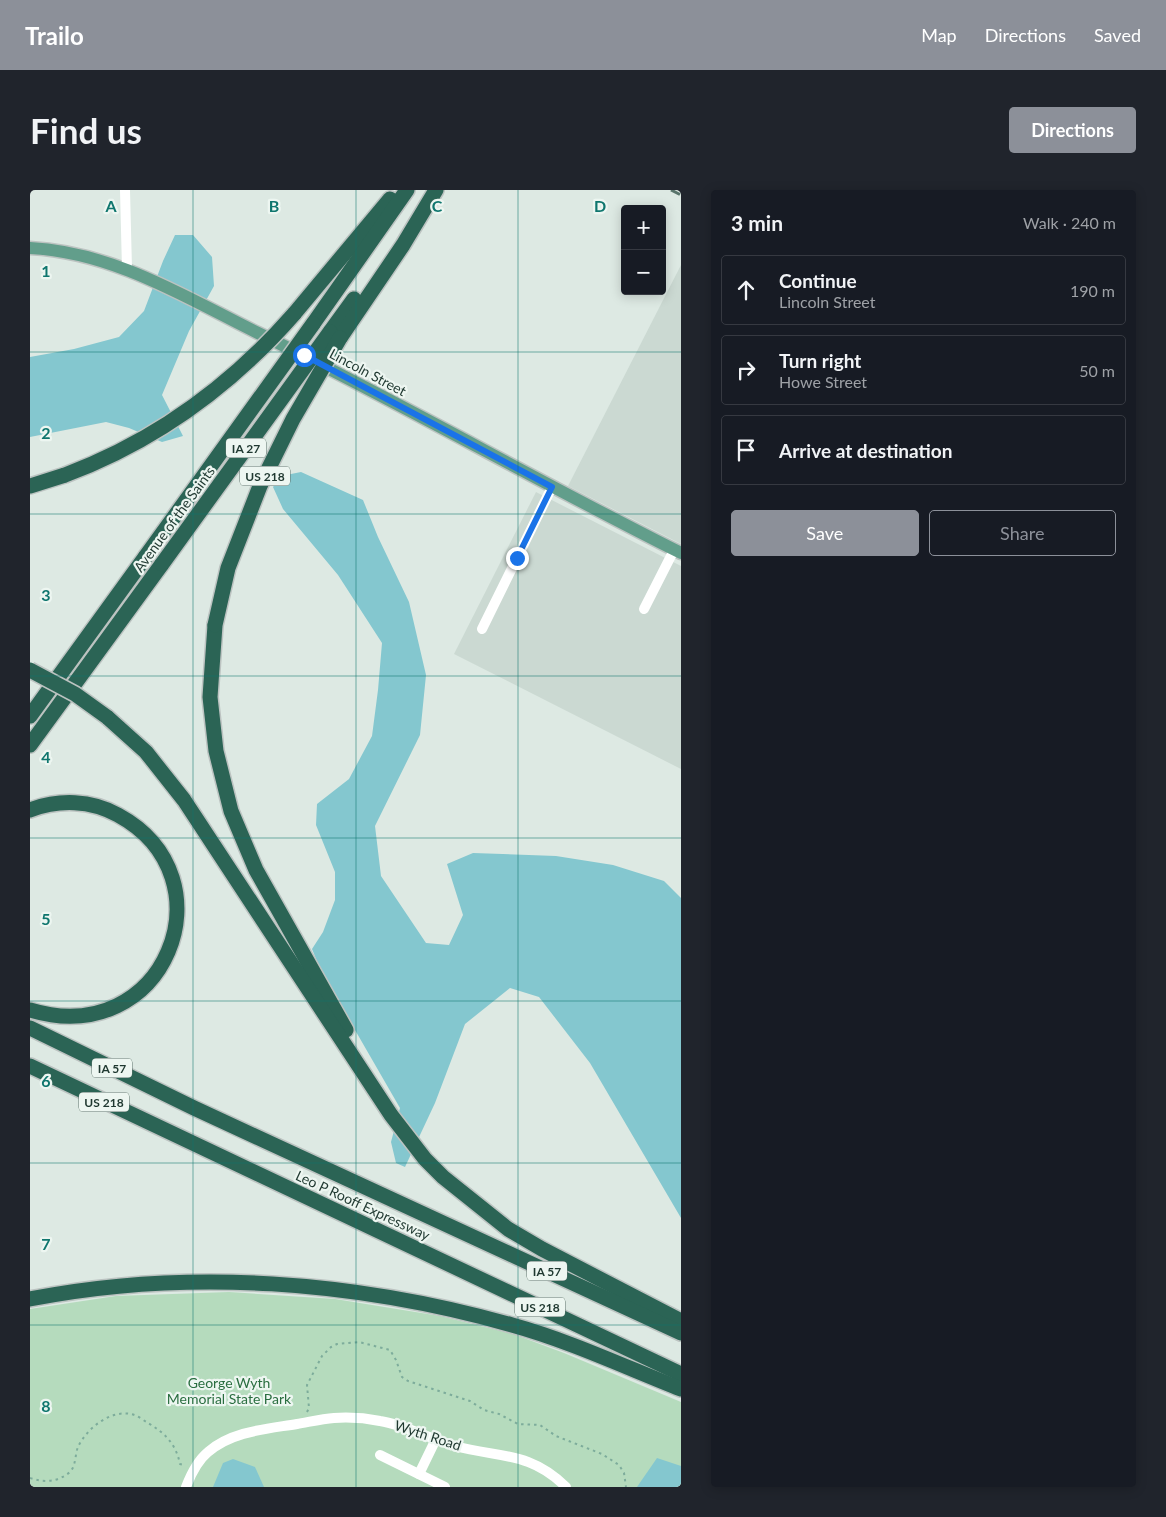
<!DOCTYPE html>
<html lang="en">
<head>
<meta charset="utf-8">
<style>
  :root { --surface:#171b24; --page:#20242c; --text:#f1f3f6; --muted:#9ea1a6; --line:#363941; --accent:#8c9099 }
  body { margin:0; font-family:Lato,sans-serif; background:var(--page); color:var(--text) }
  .controls { position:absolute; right:15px; top:15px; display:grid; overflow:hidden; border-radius:5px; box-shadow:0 2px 12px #0003 }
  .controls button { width:45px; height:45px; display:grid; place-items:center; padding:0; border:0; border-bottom:1px solid var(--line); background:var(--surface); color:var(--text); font:25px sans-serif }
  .stop { position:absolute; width:15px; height:15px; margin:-11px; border:4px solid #1a73e8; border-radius:50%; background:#fff }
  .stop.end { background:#1a73e8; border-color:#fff; box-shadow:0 1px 5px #0008 }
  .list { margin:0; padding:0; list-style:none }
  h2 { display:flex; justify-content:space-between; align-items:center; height:65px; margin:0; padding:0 20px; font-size:21px }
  h2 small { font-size:16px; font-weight:400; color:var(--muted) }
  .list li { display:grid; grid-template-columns:32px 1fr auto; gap:15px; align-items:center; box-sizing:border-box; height:70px; margin:0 10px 10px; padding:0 10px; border:1px solid var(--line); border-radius:5px }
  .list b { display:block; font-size:19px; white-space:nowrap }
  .list p { margin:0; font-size:16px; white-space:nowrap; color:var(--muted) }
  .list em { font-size:16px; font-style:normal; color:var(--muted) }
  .actions { display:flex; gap:10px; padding:15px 20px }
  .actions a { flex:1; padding:11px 0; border:1px solid var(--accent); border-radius:5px; text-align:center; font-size:18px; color:var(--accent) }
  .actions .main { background:var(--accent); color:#fff }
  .icon { flex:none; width:28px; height:28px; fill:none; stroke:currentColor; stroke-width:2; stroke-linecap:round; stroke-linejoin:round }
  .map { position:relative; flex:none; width:651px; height:1297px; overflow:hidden; border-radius:5px }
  header { display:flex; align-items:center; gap:30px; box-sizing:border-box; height:70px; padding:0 25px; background:var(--accent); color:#fff }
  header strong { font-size:24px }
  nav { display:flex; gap:28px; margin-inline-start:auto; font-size:18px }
  .intro { display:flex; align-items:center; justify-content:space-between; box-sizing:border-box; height:120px; padding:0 30px }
  h1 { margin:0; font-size:35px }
  .button { padding:12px 22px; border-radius:5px; background:var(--accent); color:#fff; font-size:18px; font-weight:700 }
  main { display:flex; gap:30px; padding:0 30px }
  aside { flex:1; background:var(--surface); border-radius:5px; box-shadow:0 2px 12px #0003 }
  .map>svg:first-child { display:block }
  .built { fill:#cbd9d2 }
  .green { fill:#b5dbbd }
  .water { fill:#84c7cf }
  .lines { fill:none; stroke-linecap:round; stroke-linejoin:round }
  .major-casing { stroke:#bcc3c1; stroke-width:15 }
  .highway-casing { stroke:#bcc3c1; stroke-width:18 }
  .path { stroke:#7dac9b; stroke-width:2; stroke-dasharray:2.5 4; stroke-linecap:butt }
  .minor { stroke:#fff; stroke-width:10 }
  .major { stroke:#629e8b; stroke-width:12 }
  .highway { stroke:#2b6455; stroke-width:15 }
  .rail { stroke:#59746b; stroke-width:3; stroke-dasharray:10 5; stroke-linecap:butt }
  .highway-bridge-casing { stroke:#bcc3c1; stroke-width:18; stroke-linecap:butt }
  .highway-bridge { stroke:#2b6455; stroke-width:15 }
  .route { stroke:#1a73e8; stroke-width:6 }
  .grid { fill:none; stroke:#0f766e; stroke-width:1; stroke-opacity:0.55 }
  .labels { text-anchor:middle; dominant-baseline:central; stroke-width:4.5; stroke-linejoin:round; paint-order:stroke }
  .shield { fill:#edf6f1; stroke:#5d716a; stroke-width:1 }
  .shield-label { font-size:12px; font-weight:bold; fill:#1f3830 }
  .street-label { font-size:14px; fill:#1f3830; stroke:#edf6f1 }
  .park-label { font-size:14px; fill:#2a6e40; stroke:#edf6f1 }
  .grid-label { font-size:16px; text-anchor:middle; font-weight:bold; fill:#0f766e; stroke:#edf6f1; stroke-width:4.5; stroke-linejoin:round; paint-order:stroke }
</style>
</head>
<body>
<header>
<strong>Trailo</strong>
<nav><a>Map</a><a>Directions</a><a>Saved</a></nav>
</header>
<div class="intro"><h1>Find us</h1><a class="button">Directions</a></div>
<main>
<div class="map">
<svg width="651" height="1297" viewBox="0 0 651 1297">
  <rect width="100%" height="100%" fill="#dde9e3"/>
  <g class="built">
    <path d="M651,75V354L538,296Z"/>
    <path d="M506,302L651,376V579L424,464Z"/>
  </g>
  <path class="green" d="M199,1102L305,1109L410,1126L483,1144L534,1163L651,1212V1297H0V1119L86,1106Z"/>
  <g class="water">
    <path d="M145,45H163L182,67L184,96L159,141L132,205L153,246L132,252L99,238L76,232L0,247V167L44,159L89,147L114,121L133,71Z"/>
    <path d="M271,282L333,310L348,347L379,412L396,485L390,545L345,636L351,686L396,753L419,755L433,725L417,674L443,663L526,666L583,675L634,691L651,708V1028L560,873L509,807L480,798L435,834L405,913L375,977L366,973L361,952L370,918L291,781L282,759L293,742L305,710V682L286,635L287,614L319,589L342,546L348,500L352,453L308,385L253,319L243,297L251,286Z"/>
    <path d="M627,1268L651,1276V1297H607Z"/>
    <path d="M203,1269L225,1277L234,1297H183L193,1273Z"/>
  </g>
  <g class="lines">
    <defs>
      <path id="major" d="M0,58C83,62 155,107 228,143C371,213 509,292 651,363"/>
      <g id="highway">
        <path d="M264,124L360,9"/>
        <path d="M283,134L377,0"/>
        <path d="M300,142L324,109"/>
        <path d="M310,148L373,55L406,0"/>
        <path d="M0,296L35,285"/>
        <path d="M185,435L180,507L186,561L201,621L226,680L316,840"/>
        <path d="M0,526L116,366"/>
        <path d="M77,527L116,562L154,610L361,925L395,969L413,987L478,1039L512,1059L651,1131"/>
        <path d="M0,555L132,374"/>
        <path d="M0,620C29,609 61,610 88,625C204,688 135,861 0,820"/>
        <path d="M0,838L164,918L651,1143"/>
        <path d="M0,876L651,1184"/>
        <path d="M0,1109C159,1078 326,1091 482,1135C540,1151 595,1177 651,1199"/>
      </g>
    </defs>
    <use href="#major" class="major-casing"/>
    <use href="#highway" class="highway-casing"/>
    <g class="path">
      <path d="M277,1222L279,1218L277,1195L292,1166L301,1157L307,1154L329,1152L360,1160L366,1170L372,1187L378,1191L440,1211L454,1220L469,1224L488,1234L510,1235L526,1246L572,1264L589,1275L594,1283L596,1297"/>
      <path d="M0,1288C15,1293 28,1292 40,1282C46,1276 45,1264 48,1257C57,1238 80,1220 101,1224C107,1225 113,1230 118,1233C135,1243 146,1254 150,1274L154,1275"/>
    </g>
    <g class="minor">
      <path d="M95,0L97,79"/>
      <path d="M614,419L644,360"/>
      <path d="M452,439L522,297"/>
      <path d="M350,1265L415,1297"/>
      <path d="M389,1284L406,1249"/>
      <path d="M156,1297C161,1284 167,1271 178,1262C202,1241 237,1239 267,1234C279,1232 292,1229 304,1228C319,1227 335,1228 350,1231C376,1235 399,1249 425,1256C469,1268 500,1261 536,1297"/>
    </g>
    <use href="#major" class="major"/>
    <use href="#highway" class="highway"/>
    <path class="rail" d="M641,0L651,5"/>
    <defs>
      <g id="highway-bridge">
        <path d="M35,285C126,251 200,197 264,124"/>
        <path d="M116,366L283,134"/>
        <path d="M132,374L300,142"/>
        <path d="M185,435L198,378L230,296L263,229L310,148"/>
        <path d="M0,480L45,504L77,527"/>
      </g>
    </defs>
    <use href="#highway-bridge" class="highway-bridge-casing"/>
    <use href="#highway-bridge" class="highway-bridge"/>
  </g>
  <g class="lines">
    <path class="route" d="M274,165L522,297L487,368"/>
  </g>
  <path class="grid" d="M163,0V1297M326,0V1297M488,0V1297M0,162H651M0,324H651M0,486H651M0,648H651M0,811H651M0,973H651M0,1135H651"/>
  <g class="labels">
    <g class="shield">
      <rect x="196" y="248.5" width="40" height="19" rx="4"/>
      <rect x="210" y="276.5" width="50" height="19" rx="4"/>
      <rect x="62" y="868.5" width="40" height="19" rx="4"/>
      <rect x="49" y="902.5" width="50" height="19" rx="4"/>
      <rect x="497" y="1071.5" width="40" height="19" rx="4"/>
      <rect x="485" y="1107.5" width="50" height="19" rx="4"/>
    </g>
    <g class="shield-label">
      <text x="216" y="258">IA 27</text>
      <text x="235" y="286">US 218</text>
      <text x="82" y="878">IA 57</text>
      <text x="74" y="912">US 218</text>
      <text x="517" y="1081">IA 57</text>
      <text x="510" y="1117">US 218</text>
    </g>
    <g class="street-label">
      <text transform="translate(338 182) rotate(28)">Lincoln Street</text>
      <text transform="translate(144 329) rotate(-54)">Avenue of the Saints</text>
      <text transform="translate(333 1015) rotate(25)">Leo P Rooff Expressway</text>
      <text transform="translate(398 1245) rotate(18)">Wyth Road</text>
    </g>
    <g class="park-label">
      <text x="199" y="1192">George Wyth<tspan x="199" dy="16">Memorial State Park</tspan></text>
    </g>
  </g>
  <g class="grid-label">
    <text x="81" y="22">A</text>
    <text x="244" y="22">B</text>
    <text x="407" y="22">C</text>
    <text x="570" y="22">D</text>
    <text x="16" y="87">1</text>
    <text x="16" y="249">2</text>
    <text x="16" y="411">3</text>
    <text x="16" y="573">4</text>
    <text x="16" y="735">5</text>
    <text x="16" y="897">6</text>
    <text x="16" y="1060">7</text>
    <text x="16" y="1222">8</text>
  </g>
</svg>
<div class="controls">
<button>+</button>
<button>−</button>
</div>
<div class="stop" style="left:274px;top:165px"></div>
<div class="stop end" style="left:487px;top:368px"></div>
</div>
<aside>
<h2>3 min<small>Walk · 240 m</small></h2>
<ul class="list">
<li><svg class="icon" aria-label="ahead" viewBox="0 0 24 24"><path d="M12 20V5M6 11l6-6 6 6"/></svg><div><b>Continue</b><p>Lincoln Street</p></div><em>190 m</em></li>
<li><svg class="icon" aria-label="right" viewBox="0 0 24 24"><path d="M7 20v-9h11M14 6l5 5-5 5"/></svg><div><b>Turn right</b><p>Howe Street</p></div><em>50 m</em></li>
<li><svg class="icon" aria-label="arrive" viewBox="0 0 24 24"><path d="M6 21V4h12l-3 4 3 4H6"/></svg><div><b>Arrive at destination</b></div></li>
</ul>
<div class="actions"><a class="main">Save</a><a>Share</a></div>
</aside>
</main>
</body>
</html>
